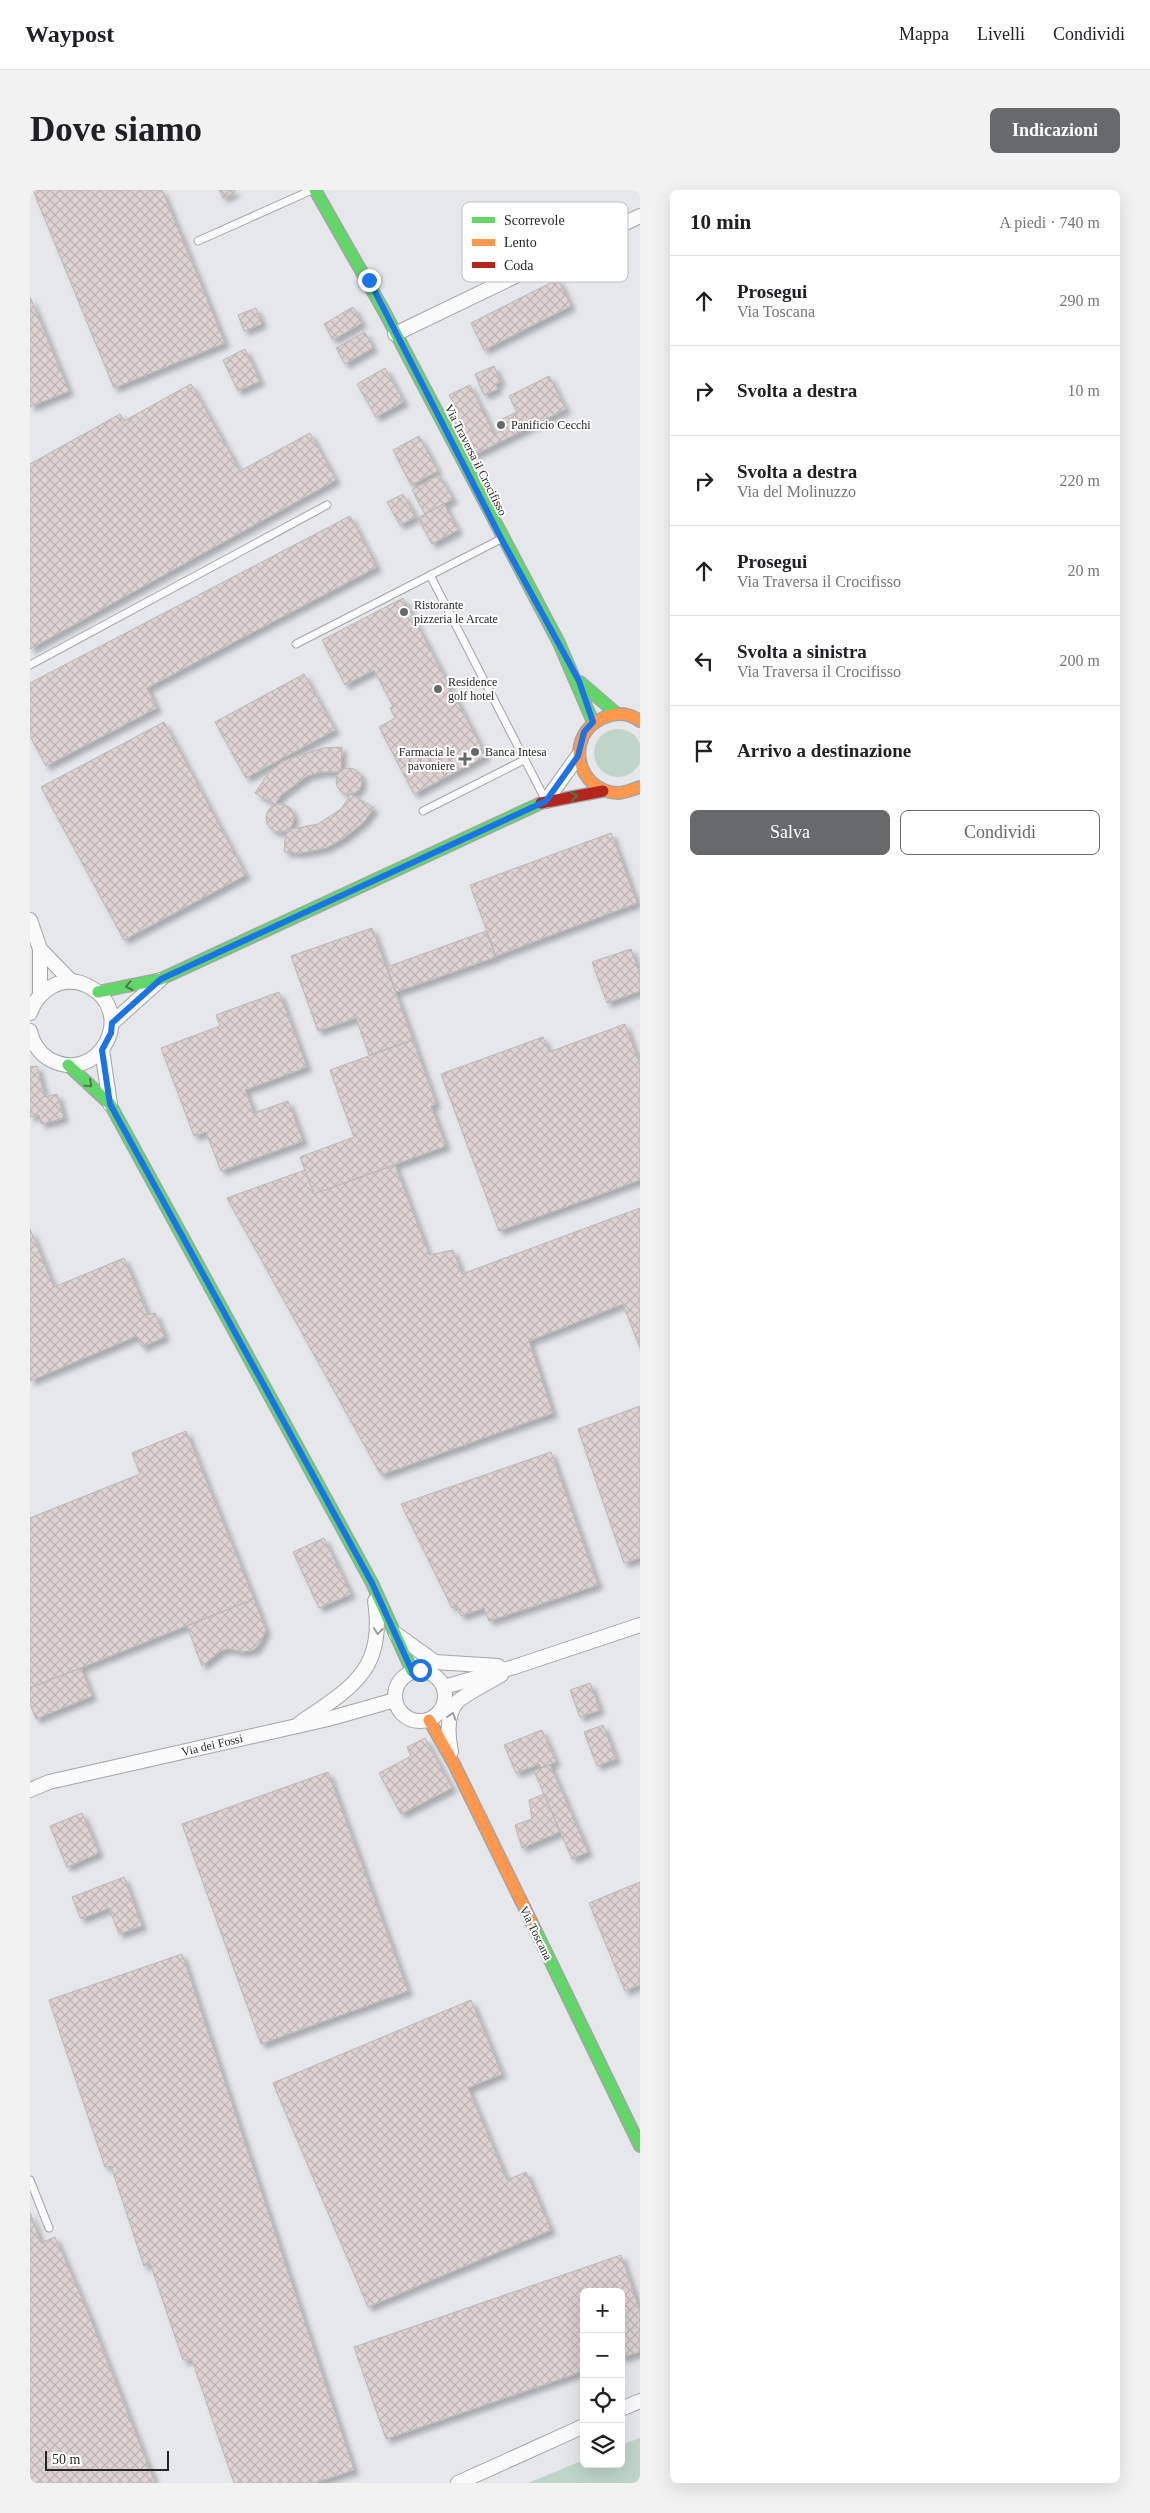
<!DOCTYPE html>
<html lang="it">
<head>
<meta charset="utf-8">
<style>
  :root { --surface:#fff; --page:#f2f2f2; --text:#202124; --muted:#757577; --line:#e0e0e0; --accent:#68696b }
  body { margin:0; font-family:Georgia,serif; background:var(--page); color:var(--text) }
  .controls { position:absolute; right:15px; bottom:15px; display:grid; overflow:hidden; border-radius:8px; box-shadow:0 5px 20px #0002 }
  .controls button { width:45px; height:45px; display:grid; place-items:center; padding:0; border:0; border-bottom:1px solid var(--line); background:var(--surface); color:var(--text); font:25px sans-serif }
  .scale { position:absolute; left:15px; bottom:12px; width:124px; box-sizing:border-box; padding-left:5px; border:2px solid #252527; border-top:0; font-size:14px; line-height:18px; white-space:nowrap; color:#252527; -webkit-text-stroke:4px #fff; paint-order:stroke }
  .stop { position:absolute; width:15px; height:15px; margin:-11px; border:4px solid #1a73e8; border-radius:50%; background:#fff }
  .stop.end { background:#1a73e8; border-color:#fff; box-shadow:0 1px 5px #0008 }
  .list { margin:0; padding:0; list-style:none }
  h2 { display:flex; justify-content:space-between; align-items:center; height:65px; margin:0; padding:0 20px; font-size:21px }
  h2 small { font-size:16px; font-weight:400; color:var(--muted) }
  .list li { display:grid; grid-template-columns:32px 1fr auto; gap:15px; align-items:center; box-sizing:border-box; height:90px; padding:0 20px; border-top:1px solid var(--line) }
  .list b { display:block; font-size:19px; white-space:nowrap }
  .list p { margin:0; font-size:16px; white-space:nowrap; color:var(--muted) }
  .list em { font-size:16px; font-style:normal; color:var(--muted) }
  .actions { display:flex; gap:10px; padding:15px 20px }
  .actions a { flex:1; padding:11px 0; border:1px solid var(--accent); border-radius:8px; text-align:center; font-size:18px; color:var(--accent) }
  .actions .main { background:var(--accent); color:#fff }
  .icon { flex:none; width:28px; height:28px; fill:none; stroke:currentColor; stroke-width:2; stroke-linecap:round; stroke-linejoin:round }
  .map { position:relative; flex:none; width:610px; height:2293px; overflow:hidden; border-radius:8px }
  header { display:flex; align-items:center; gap:30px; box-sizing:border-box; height:70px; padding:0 25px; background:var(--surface); border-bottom:1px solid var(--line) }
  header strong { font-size:24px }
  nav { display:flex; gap:28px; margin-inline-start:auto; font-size:18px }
  .intro { display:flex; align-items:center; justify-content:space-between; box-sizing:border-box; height:120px; padding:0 30px }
  h1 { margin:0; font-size:35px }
  .button { padding:12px 22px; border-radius:8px; background:var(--accent); color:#fff; font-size:18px; font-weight:700 }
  main { display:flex; gap:30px; padding:0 30px }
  aside { flex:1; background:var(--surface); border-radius:8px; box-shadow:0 5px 20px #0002 }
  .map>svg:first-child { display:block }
  .grass { fill:#bed5c8 }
  .building { fill:url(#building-cross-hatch); stroke:#b7b7b8; filter:url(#shadow) }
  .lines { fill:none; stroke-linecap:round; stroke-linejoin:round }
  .lane-casing { stroke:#a3a4a6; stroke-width:9 }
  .street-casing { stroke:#a3a4a6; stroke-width:16 }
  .fast-casing { stroke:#a3a4a6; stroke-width:14 }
  .slow-casing { stroke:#a3a4a6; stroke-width:14 }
  .jam-casing { stroke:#a3a4a6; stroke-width:14 }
  .lane { stroke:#fbfbfc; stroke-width:7 }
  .street { stroke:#fbfbfc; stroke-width:14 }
  .fast { stroke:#63d668; stroke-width:11 }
  .slow { stroke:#ff974d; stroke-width:11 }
  .jam { stroke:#b3261e; stroke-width:11 }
  .oneway { stroke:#447e48 }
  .oneway2 { stroke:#9b9b9c }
  .route { stroke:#1a73e8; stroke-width:6 }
  .poi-dot { fill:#68696b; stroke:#fff; stroke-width:2 }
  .labels { text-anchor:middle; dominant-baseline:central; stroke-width:4; stroke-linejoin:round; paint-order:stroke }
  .poi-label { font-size:12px; fill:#252527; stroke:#fff; text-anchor:start }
  .street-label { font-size:12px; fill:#252527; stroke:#fff }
  .key { fill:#fff; stroke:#bebebe; stroke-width:1 }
  .key-label { font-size:14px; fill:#252527 }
</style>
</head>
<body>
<header>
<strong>Waypost</strong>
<nav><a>Mappa</a><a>Livelli</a><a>Condividi</a></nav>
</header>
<div class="intro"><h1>Dove siamo</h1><a class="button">Indicazioni</a></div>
<main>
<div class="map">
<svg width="610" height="2293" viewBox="0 0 610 2293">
  <defs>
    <pattern id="building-cross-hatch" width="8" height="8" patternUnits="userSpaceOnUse" patternTransform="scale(1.25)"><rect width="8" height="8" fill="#ded2d2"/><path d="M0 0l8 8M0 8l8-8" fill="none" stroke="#beb4b4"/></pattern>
    <filter id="shadow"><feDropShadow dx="4.5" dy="4.5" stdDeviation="2.5" flood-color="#0004"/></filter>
  </defs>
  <rect width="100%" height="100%" fill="#e5e7ea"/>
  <g class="grass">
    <circle cx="588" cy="563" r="24"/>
    <path d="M610,2248V2293H498L554,2270V2274H591V2255Z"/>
  </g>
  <g class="building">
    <path d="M3,0H132L195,153L84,198Z"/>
    <path d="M189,0H204L205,2L193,8Z"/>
    <path d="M528,89L541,116L454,160L441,133Z"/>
    <path d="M0,107L39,201L0,217Z"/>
    <path d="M323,117L332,133L303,150L294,134Z"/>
    <path d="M226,118L232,134L214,141L208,125Z"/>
    <path d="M335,142L343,158L315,174L306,158Z"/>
    <path d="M215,159L230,191L208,201L193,170Z"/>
    <path d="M464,176L471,192L465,194L468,199L454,205L445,184Z"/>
    <path d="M355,178L374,212L346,227L327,194Z"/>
    <path d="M519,186L536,219L442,266L419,220L426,217L419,205L440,195L464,244L477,238L472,229L487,222L479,206Z"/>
    <path d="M161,194L210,281L280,243L306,290L0,459V274L90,224L94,231Z"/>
    <path d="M389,246L408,281L381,295L363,260Z"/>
    <path d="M409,285L423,309L395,324L382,300Z"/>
    <path d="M373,304L386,327L370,335L357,312Z"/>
    <path d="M414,314L428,340L402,354L388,328Z"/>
    <path d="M320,326L347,377L117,498L127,518L16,576L0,546V493Z"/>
    <path d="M373,408L456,566L384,604L349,537L365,528L360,518L363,516L344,480L315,495L292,450Z"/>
    <path d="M274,484L305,540L216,588L185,532Z"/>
    <path d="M134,532L216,685L94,750L11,597Z"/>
    <path d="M312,557L311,582H292L277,586L250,606L245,615L225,603L238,584L253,571L293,558Z"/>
    <circle cx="319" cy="591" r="13"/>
    <path d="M321,604L344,618L334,632L314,648L296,658L271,663L254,662L256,640L288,634L311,619Z"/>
    <circle cx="250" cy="628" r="14"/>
    <path d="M581,643L607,713L466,766L440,695Z"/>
    <path d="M342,738L383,850L339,865L326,828L288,841L261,766Z"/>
    <path d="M456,741L466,767L366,802L357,777Z"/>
    <path d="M601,759L610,785V801L577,813L562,772Z"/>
    <path d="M249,802L277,877L215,900L224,923L258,911L273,951L191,981L176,942L164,946L131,858L190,836L186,825Z"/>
    <path d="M595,834L610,875V990L469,1041L411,884L513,847L519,862Z"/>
    <path d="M383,850L406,914L401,916L416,956L284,1004L270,967L324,947L300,880Z"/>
    <path d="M7,876L15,907L27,904L34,928L11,934L9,925L0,927V877Z"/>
    <path d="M365,975L399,1065L423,1060L432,1084L610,1018V1158L593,1114L499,1151L523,1223L351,1285L197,1008L275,980L284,1004Z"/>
    <path d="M0,1039L24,1097L94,1068L118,1125L125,1123L135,1147L112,1157L107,1146L0,1191Z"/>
    <path d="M610,1216V1368L594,1373L548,1239Z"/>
    <path d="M156,1241L224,1409L0,1498V1328L110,1284L102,1263Z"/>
    <path d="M521,1262L568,1395L459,1431L454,1418L431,1426L427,1415L422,1418L371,1314Z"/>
    <path d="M294,1348L321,1404L289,1418L263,1362Z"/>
    <path d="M224,1409L236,1440L230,1453L224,1460L212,1462L201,1459L192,1460L172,1476L157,1436Z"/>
    <path d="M51,1478L62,1506L6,1529L0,1514V1498Z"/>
    <path d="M560,1493L570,1520L550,1527L540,1500Z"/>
    <path d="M573,1535L586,1569L567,1576L554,1542Z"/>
    <path d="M512,1540L526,1572L511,1578L509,1574L486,1583L474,1555Z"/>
    <path d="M395,1548L422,1598L371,1624L349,1583L381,1566L377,1557Z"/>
    <path d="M520,1575L558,1662L542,1669L504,1581Z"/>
    <path d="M298,1582L378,1801L231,1854L152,1634Z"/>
    <path d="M514,1604L530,1642L492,1658L485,1635L502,1629L499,1610Z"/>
    <path d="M52,1623L69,1663L37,1677L20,1636Z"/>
    <path d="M94,1687L112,1736L89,1744L79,1718L51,1729L42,1707Z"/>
    <path d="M610,1692V1795L595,1801L559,1713Z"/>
    <path d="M152,1764L324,2280L284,2293H204L162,2170H153L120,2073L114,2076L81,1976L75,1977L19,1810Z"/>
    <path d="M441,1810L472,1884L438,1898L477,1990L496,1982L521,2040L338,2117L243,1893Z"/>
    <path d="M0,2022L11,2053L25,2047L59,2125L125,2293H0Z"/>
    <path d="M591,2065L610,2121V2162L591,2168V2102H554V2181L356,2249L324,2157Z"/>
  </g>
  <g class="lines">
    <defs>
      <g id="lane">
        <path d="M168,51L282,0"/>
        <path d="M400,385L515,609"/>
        <path d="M266,454L471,349"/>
        <path d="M0,475L297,315"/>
        <path d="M393,621L494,570"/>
        <path d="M0,1990L19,2038"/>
      </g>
      <g id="street">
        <path d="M365,144L610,26"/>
        <path d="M516,611L548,566"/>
        <path d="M0,730L10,759V804"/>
        <path d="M10,759L42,792"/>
        <path d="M0,823C8,800 33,783 58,796C109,822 68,897 19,869C9,863 2,852 0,841"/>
        <path d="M82,833L130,790"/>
        <path d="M72,860L80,914"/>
        <path d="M366,1444L405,1472L468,1476"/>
        <circle cx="390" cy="1506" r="25"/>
        <path d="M414,1497L484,1477L610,1435"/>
        <path d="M270,1533C321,1498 356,1480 345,1411"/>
        <path d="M421,1562C418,1547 416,1525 427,1512C431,1507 462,1490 471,1485"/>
        <path d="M0,1600L19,1592L298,1529L365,1510"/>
        <path d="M591,2219L610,2211"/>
        <path d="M428,2293L554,2236"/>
      </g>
      <g id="fast">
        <path d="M285,0L354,121L529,453L563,532"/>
        <path d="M550,492L587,524"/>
        <path d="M68,802L131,789L511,613"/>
        <path d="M38,875L80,914L342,1393L382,1481"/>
        <path d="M501,1731L610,1956"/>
      </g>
      <g id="slow">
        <path d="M610,531C599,523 586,522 573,528C534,545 546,601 588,603C595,603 603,599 610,597"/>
        <path d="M399,1530L424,1574L501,1731"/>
      </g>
      <path id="jam" d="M511,613L573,601"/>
    </defs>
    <use href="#lane" class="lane-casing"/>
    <use href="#street" class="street-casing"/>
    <use href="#fast" class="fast-casing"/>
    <use href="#slow" class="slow-casing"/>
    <use href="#jam" class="jam-casing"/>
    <use href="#lane" class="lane"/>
    <use href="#street" class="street"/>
    <use href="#fast" class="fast"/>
    <use href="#slow" class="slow"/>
    <use href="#jam" class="jam"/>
  </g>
  <defs><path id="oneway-chevron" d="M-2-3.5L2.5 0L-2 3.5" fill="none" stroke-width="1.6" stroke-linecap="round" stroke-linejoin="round" transform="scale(1.25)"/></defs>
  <g class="oneway">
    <use href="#oneway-chevron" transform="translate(544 606) rotate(-10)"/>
    <use href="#oneway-chevron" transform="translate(99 796) rotate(168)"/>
    <use href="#oneway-chevron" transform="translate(59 894) rotate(43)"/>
  </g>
  <g class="oneway2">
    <use href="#oneway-chevron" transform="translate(348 1441) rotate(97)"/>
    <use href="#oneway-chevron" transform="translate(422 1526) rotate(-72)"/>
  </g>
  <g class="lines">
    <path class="route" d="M339,90L471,348L549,491L563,532L554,542L548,566L516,611L131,789L82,833L81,843L72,860L80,914L342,1393L382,1481L390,1480"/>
  </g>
  <g class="poi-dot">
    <circle cx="471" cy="235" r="5"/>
    <circle cx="374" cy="422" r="5"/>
    <circle cx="408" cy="499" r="5"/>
    <circle cx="445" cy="562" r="5"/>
    <path d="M432.5 561.5h5v5h5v5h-5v5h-5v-5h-5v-5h5z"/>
  </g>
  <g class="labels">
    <g class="poi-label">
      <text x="481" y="235">Panificio Cecchi</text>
      <text x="384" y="415">Ristorante<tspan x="384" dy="14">pizzeria le Arcate</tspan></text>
      <text x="418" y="492">Residence<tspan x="418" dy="14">golf hotel</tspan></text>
      <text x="425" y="562" text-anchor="end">Farmacia le<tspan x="425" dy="14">pavoniere</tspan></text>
      <text x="455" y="562">Banca Intesa</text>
    </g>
    <g class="street-label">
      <text transform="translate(446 270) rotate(63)">Via Traversa il Crocifisso</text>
      <text transform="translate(182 1555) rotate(-13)">Via dei Fossi</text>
      <text transform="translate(506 1743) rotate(64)">Via Toscana</text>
    </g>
  </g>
  <rect x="432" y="12" width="166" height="80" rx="8" class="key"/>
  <rect x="442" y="27" width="23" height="6" fill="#63d668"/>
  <rect x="442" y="49" width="23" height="7" fill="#ff974d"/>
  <rect x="442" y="72" width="23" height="6" fill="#b3261e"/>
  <g class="key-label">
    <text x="474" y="35">Scorrevole</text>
    <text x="474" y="57">Lento</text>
    <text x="474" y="80">Coda</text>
  </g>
</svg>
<div class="controls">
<button>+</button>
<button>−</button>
<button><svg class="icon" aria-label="locate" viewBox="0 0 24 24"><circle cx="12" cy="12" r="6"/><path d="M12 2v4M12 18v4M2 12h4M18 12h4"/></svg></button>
<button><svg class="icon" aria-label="layers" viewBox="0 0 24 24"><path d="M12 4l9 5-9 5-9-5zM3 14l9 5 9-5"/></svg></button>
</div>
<div class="scale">50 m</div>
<div class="stop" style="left:390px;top:1480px"></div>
<div class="stop end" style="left:339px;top:90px"></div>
</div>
<aside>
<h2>10 min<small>A piedi · 740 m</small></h2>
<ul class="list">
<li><svg class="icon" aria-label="ahead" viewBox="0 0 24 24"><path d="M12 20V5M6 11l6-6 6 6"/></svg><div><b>Prosegui</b><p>Via Toscana</p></div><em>290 m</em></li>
<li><svg class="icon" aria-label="right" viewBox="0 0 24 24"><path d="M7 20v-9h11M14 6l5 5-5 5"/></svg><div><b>Svolta a destra</b></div><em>10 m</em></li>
<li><svg class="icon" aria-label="right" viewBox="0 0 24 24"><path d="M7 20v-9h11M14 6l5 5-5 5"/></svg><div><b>Svolta a destra</b><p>Via del Molinuzzo</p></div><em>220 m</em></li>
<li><svg class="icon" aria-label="ahead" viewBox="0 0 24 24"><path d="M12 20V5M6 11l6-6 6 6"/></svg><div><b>Prosegui</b><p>Via Traversa il Crocifisso</p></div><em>20 m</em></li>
<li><svg class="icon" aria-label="left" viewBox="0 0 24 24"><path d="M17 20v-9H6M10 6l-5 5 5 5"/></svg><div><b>Svolta a sinistra</b><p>Via Traversa il Crocifisso</p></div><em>200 m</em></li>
<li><svg class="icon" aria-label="arrive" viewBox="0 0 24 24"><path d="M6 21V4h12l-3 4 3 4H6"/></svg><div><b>Arrivo a destinazione</b></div></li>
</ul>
<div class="actions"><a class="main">Salva</a><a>Condividi</a></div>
</aside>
</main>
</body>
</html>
